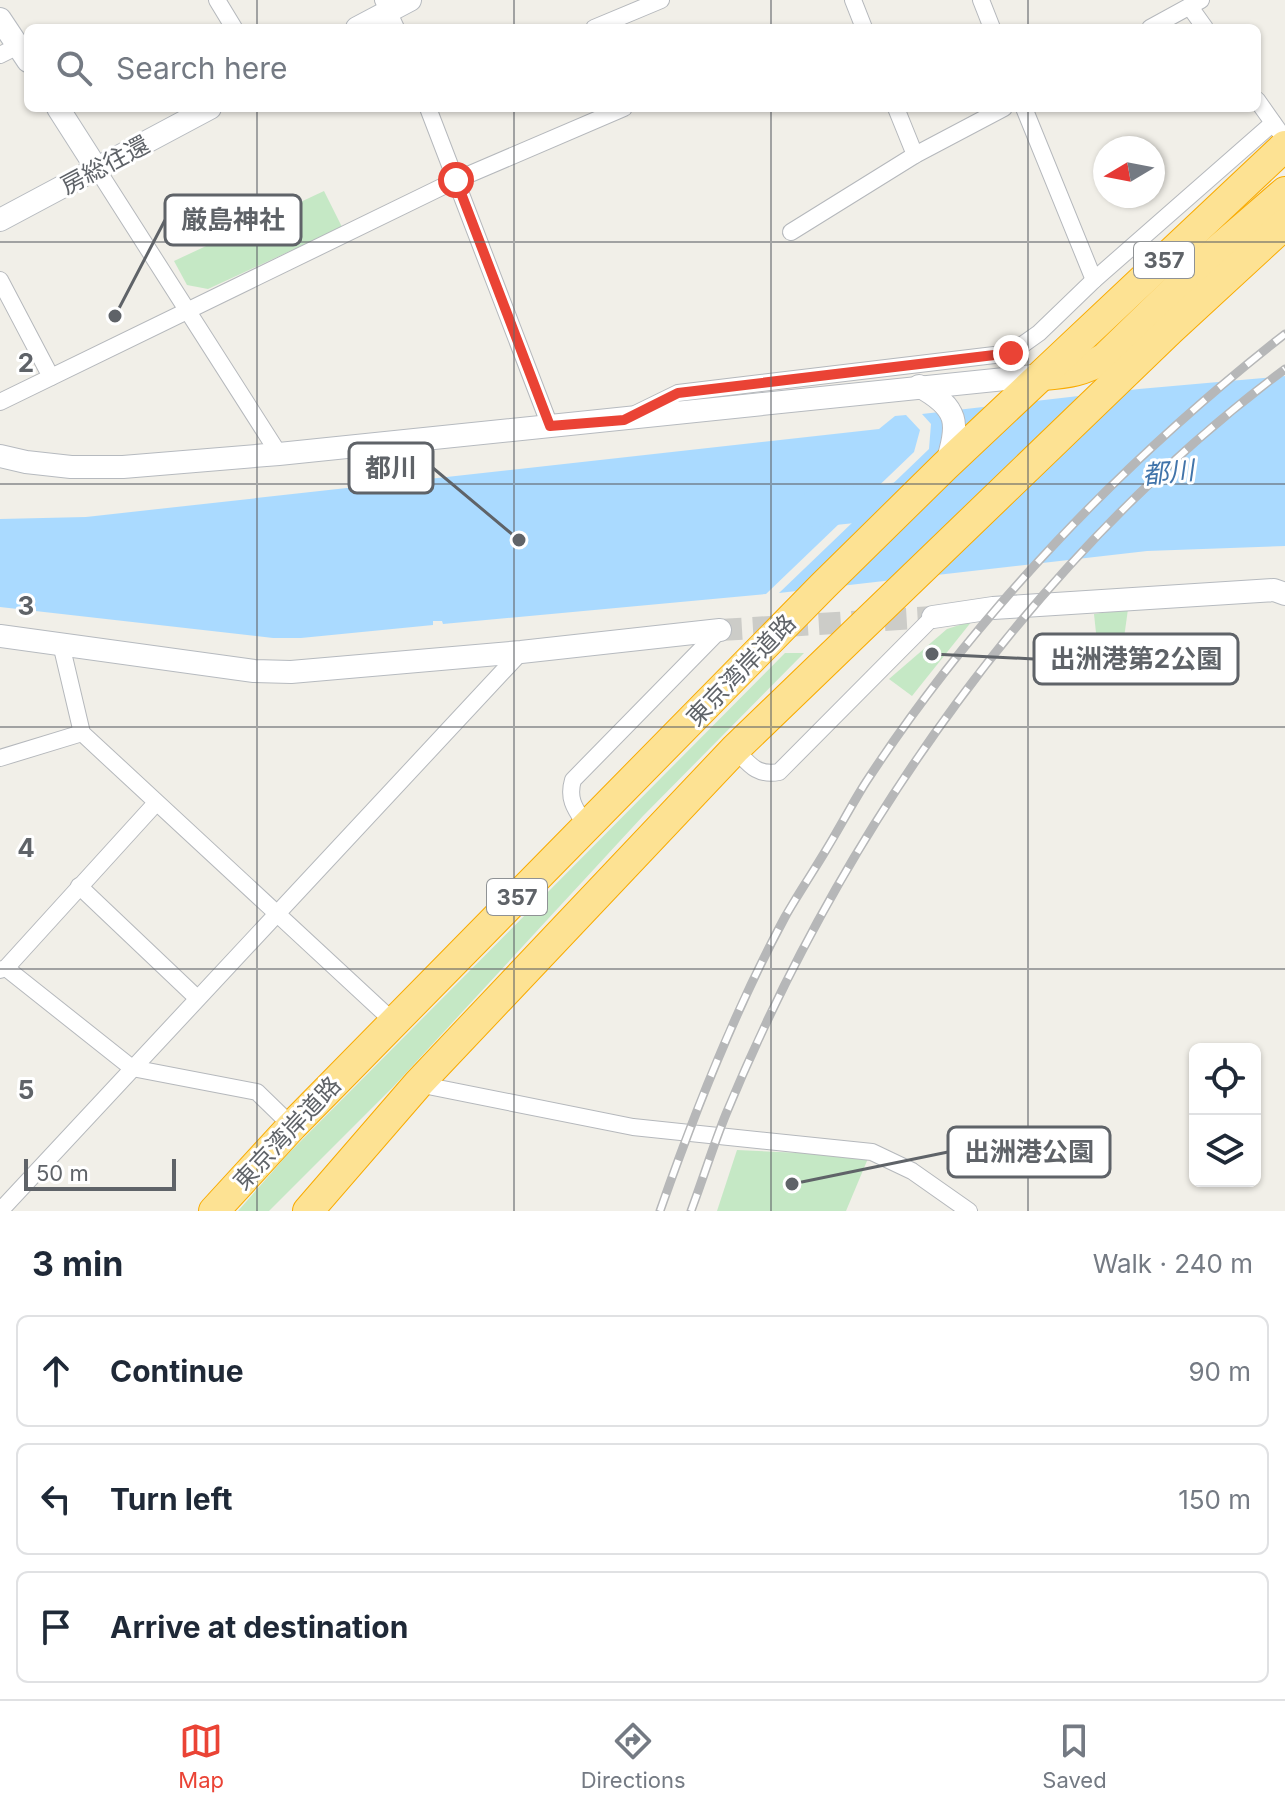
<!DOCTYPE html>
<html lang="en">
<head>
<meta charset="utf-8">
<style>
  :root { --surface:#fff; --page:#f6f6f7; --text:#1f2937; --muted:#747a83; --line:#e0e1e3; --accent:#ea4335 }
  body { margin:0; font-family:Inter,"Noto Sans JP",sans-serif; background:var(--page); color:var(--text) }
  .controls { position:absolute; right:24px; bottom:24px; display:grid; overflow:hidden; border-radius:12px; box-shadow:0 2px 6px #0004 }
  .controls button { width:72px; height:72px; display:grid; place-items:center; padding:0; border:0; border-bottom:2px solid var(--line); background:var(--surface); color:var(--text); font:40px sans-serif }
  .compass { position:absolute; left:1093px; top:136px; width:72px; height:72px; border-radius:50%; background:var(--surface); box-shadow:0 2px 6px #0004; rotate:260deg }
  .scale { position:absolute; left:24px; bottom:20px; width:152px; box-sizing:border-box; padding-left:8px; border:4px solid #5f6368; border-top:0; font-size:22px; line-height:28px; white-space:nowrap; color:#5f6368; -webkit-text-stroke:6px #fff; paint-order:stroke }
  .stop { position:absolute; width:24px; height:24px; margin:-18px; border:6px solid #ea4335; border-radius:50%; background:#fff }
  .stop.end { background:#ea4335; border-color:#fff; box-shadow:0 2px 8px #0008 }
  .list { margin:0; padding:0; list-style:none }
  h2 { display:flex; justify-content:space-between; align-items:center; height:104px; margin:0; padding:0 32px; font-size:34px }
  h2 small { font-size:26px; font-weight:400; color:var(--muted) }
  .list li { display:grid; grid-template-columns:52px 1fr auto; gap:24px; align-items:center; box-sizing:border-box; height:112px; margin:0 16px 16px; padding:0 16px; border:2px solid var(--line); border-radius:12px }
  .list b { display:block; font-size:30px; white-space:nowrap }
  .list em { font-size:26px; font-style:normal; color:var(--muted) }
  .icon { flex:none; width:44px; height:44px; fill:none; stroke:currentColor; stroke-width:2; stroke-linecap:round; stroke-linejoin:round }
  .map { position:relative; flex:none; width:1285px; height:1211px; overflow:hidden }
  .search { position:absolute; background:var(--surface); box-shadow:0 2px 6px #0004; left:24px; right:24px; top:24px; height:88px; display:flex; align-items:center; gap:20px; box-sizing:border-box; padding:0 28px; border-radius:12px; color:var(--muted); font-size:30px }
  .sheet { height:488px; background:var(--surface) }
  nav { display:flex; justify-content:space-around; align-items:center; box-sizing:border-box; height:112px; border-top:2px solid var(--line); background:var(--surface); font-size:22px; color:var(--muted) }
  nav a { display:grid; justify-items:center; gap:4px }
  nav .on { color:var(--accent) }
  .map>svg:first-child { display:block }
  .green { fill:#c5e8c5 }
  .water { fill:#aadaff }
  .lines { fill:none; stroke-linecap:round; stroke-linejoin:round }
  .river { stroke:#aadaff; stroke-width:36 }
  .secondary-tunnel { stroke:#ccccc8; stroke-width:22; stroke-dasharray:22 11; stroke-linecap:butt }
  .street-casing { stroke:#b5b8bc; stroke-width:18 }
  .secondary-casing { stroke:#b6babf; stroke-width:24 }
  .highway-casing { stroke:#f9ab00; stroke-width:32 }
  .street { stroke:#fff; stroke-width:16 }
  .secondary { stroke:#fff; stroke-width:22 }
  .highway { stroke:#fde293; stroke-width:30 }
  .rail-casing { stroke:#b6b7b8; stroke-width:9 }
  .rail { stroke:#fff; stroke-width:6; stroke-dasharray:18; stroke-linecap:butt }
  .route { stroke:#ea4335; stroke-width:10 }
  .grid { fill:none; stroke:#5f6368; stroke-width:2; stroke-opacity:0.55 }
  .labels { text-anchor:middle; dominant-baseline:central; stroke-width:6; stroke-linejoin:round; paint-order:stroke }
  .shield { fill:#fff; stroke:#8f9295; stroke-width:2 }
  .shield-label { font-size:22px; font-weight:bold; fill:#5f6368 }
  .street-label { font-size:24px; fill:#5f6368; stroke:#fff }
  .water-label { font-size:26px; font-style:italic; fill:#4174aa; stroke:#fff }
  .grid-label { font-size:26px; text-anchor:middle; font-weight:bold; fill:#5f6368; stroke:#fff; stroke-width:6; stroke-linejoin:round; paint-order:stroke }
  .leader { fill:none; stroke:#5f6368; stroke-width:3 }
  .callout-dot { fill:#5f6368; stroke:#fff; stroke-width:3 }
  .callout { fill:#fff; stroke:#5f6368; stroke-width:3 }
  .callout-label { font-size:26px; text-anchor:middle; font-weight:bold; fill:#5f6368 }
</style>
</head>
<body>
<div class="map">
<svg width="1285" height="1211" viewBox="0 0 1285 1211">
  <rect width="100%" height="100%" fill="#f1efe8"/>
  <g class="green">
    <path d="M324,191L342,227L208,289L187,285L174,261Z"/>
    <path d="M1128,609L1124,638L1097,642L1094,614Z"/>
    <path d="M972,621L912,696L889,679L947,629Z"/>
    <path d="M785,653H804L643,816L393,1087L269,1211H238L287,1155Z"/>
    <path d="M737,1150L869,1156L846,1211H717Z"/>
  </g>
  <g class="water">
    <path d="M1285,376V546L1147,551L779,593L929,449L931,424L922,414L1139,389Z"/>
    <path d="M906,415L920,430L914,452L766,594L443,624L442,621H433V625L301,638H273L0,607V519L86,517L879,429L895,416Z"/>
  </g>
  <g class="lines">
    <path class="river" d="M814,509L922,498"/>
    <path class="secondary-tunnel" d="M720,630L933,617"/>
    <defs>
      <g id="street">
        <path d="M217,0L234,28"/>
        <path d="M383,0L396,28"/>
        <path d="M853,0L864,28"/>
        <path d="M981,0L992,28"/>
        <path d="M1190,7L1205,28"/>
        <path d="M594,28L661,0"/>
        <path d="M1150,28L1201,0"/>
        <path d="M0,55L18,46"/>
        <path d="M1257,100L1279,131"/>
        <path d="M428,108L550,426"/>
        <path d="M896,108L915,155"/>
        <path d="M1024,108L1094,280"/>
        <path d="M97,169L279,454"/>
        <path d="M791,232L915,155L1004,108"/>
        <path d="M0,280L51,377"/>
        <path d="M0,402L456,180L624,108"/>
        <path d="M637,413L678,393L1011,353L1039,333L1094,280L1273,123"/>
        <path d="M61,644L82,733L394,1022"/>
        <path d="M735,749C749,764 756,776 779,772L933,617"/>
        <path d="M0,758L82,733"/>
        <path d="M587,827C576,810 567,800 573,780L720,630"/>
        <path d="M79,886L197,998"/>
        <path d="M6,968L132,1068L257,1092L292,1126"/>
        <path d="M0,970L6,968L156,803"/>
        <path d="M418,1084L633,1127L872,1152L912,1171L969,1211"/>
        <path d="M0,1211L521,652"/>
      </g>
      <g id="secondary">
        <path d="M0,19L28,61"/>
        <path d="M357,28L410,0"/>
        <path d="M58,108L97,169"/>
        <path d="M0,220L210,108"/>
        <path d="M919,386C959,408 960,423 946,465"/>
        <path d="M0,456L26,462L71,467H123L279,454L1043,375"/>
        <path d="M933,617L993,608L1274,590L1285,594"/>
        <path d="M0,636L254,671L291,672L521,652L720,630"/>
      </g>
      <g id="highway">
        <path d="M1043,375C1067,373 1084,371 1105,358L1204,262L1285,192"/>
        <path d="M214,1211L292,1126L823,586L945,466L1285,146"/>
        <path d="M308,1211L418,1084L735,749L1170,330L1285,224"/>
      </g>
    </defs>
    <use href="#street" class="street-casing"/>
    <use href="#secondary" class="secondary-casing"/>
    <use href="#highway" class="highway-casing"/>
    <use href="#street" class="street"/>
    <use href="#secondary" class="secondary"/>
    <use href="#highway" class="highway"/>
    <defs>
      <g id="rail">
        <path d="M660,1211C695,1111 735,1010 785,917C798,894 813,872 826,850C840,827 852,804 866,782C978,611 1124,460 1285,334"/>
        <path d="M691,1211C703,1179 713,1146 726,1114C845,826 1034,557 1285,369"/>
      </g>
    </defs>
    <use href="#rail" class="rail-casing"/>
    <use href="#rail" class="rail"/>
  </g>
  <g class="lines">
    <path class="route" d="M456,180L550,426L624,420L678,393L1011,353"/>
  </g>
  <path class="grid" d="M257,0V28M514,0V28M771,0V28M1028,0V28M257,108V1211M514,108V1211M771,108V1211M1028,108V1211M0,242H1285M0,484H1285M0,727H1285M0,969H1285"/>
  <g class="labels">
    <g class="shield">
      <rect x="1134" y="242" width="60" height="36" rx="6"/>
      <rect x="487" y="879" width="60" height="36" rx="6"/>
    </g>
    <g class="shield-label">
      <text x="1164" y="260">357</text>
      <text x="517" y="897">357</text>
    </g>
    <g class="street-label">
      <text transform="translate(105 165) rotate(-28)">房総往還</text>
      <text transform="translate(741 670) rotate(-46)">東京湾岸道路</text>
      <text transform="translate(287 1133) rotate(-47)">東京湾岸道路</text>
    </g>
    <g class="water-label">
      <text transform="translate(1168 472) rotate(-6)">都川</text>
    </g>
  </g>
  <g class="grid-label">
    <text x="26" y="372">2</text>
    <text x="26" y="615">3</text>
    <text x="26" y="857">4</text>
    <text x="26" y="1099">5</text>
  </g>
  <path class="leader" d="M115 316L165 220M519 540L433 468M932 654L1034 659M792 1184L948 1152"/>
  <g class="callout-dot">
    <circle cx="115" cy="316" r="8"/>
    <circle cx="519" cy="540" r="8"/>
    <circle cx="932" cy="654" r="8"/>
    <circle cx="792" cy="1184" r="8"/>
  </g>
  <g class="callout">
    <rect x="165" y="195" width="136" height="50" rx="8"/>
    <rect x="349" y="443" width="84" height="50" rx="8"/>
    <rect x="1034" y="634" width="204" height="50" rx="8"/>
    <rect x="948" y="1127" width="162" height="50" rx="8"/>
  </g>
  <g class="callout-label">
    <text x="233" y="229">厳島神社</text>
    <text x="391" y="477">都川</text>
    <text x="1136" y="668">出洲港第2公園</text>
    <text x="1029" y="1161">出洲港公園</text>
  </g>
</svg>
<div class="controls">
<button><svg class="icon" aria-label="locate" viewBox="0 0 24 24"><circle cx="12" cy="12" r="6"/><path d="M12 2v4M12 18v4M2 12h4M18 12h4"/></svg></button>
<button><svg class="icon" aria-label="layers" viewBox="0 0 24 24"><path d="M12 4l9 5-9 5-9-5zM3 14l9 5 9-5"/></svg></button>
</div>
<svg class="compass" viewBox="-18 -18 36 36"><path d="M0-13l5 13h-10z" fill="#e53935"/><path d="M0 13l5-13h-10z" fill="#747a83"/></svg>
<div class="scale">50 m</div>
<div class="stop" style="left:456px;top:180px"></div>
<div class="stop end" style="left:1011px;top:353px"></div>
<div class="search"><svg class="icon" aria-label="search" viewBox="0 0 24 24"><circle cx="10" cy="10" r="6"/><path d="M15 15l6 6"/></svg>Search here</div>
</div>
<section class="sheet">
<h2>3 min<small>Walk · 240 m</small></h2>
<ul class="list">
<li><svg class="icon" aria-label="ahead" viewBox="0 0 24 24"><path d="M12 20V5M6 11l6-6 6 6"/></svg><div><b>Continue</b></div><em>90 m</em></li>
<li><svg class="icon" aria-label="left" viewBox="0 0 24 24"><path d="M17 20v-9H6M10 6l-5 5 5 5"/></svg><div><b>Turn left</b></div><em>150 m</em></li>
<li><svg class="icon" aria-label="arrive" viewBox="0 0 24 24"><path d="M6 21V4h12l-3 4 3 4H6"/></svg><div><b>Arrive at destination</b></div></li>
</ul>
</section>
<nav>
<a class="on"><svg class="icon" aria-label="map" viewBox="0 0 24 24"><path d="M3 6l6-2 6 2 6-2v14l-6 2-6-2-6 2zM9 4v14M15 6v14"/></svg>Map</a>
<a><svg class="icon" aria-label="directions" viewBox="0 0 24 24"><path d="M12 3l9 9-9 9-9-9zM9 14v-3h6M13 9l2 2-2 2"/></svg>Directions</a>
<a><svg class="icon" aria-label="saved" viewBox="0 0 24 24"><path d="M7 4h10v16l-5-4-5 4z"/></svg>Saved</a>
</nav>
</body>
</html>
